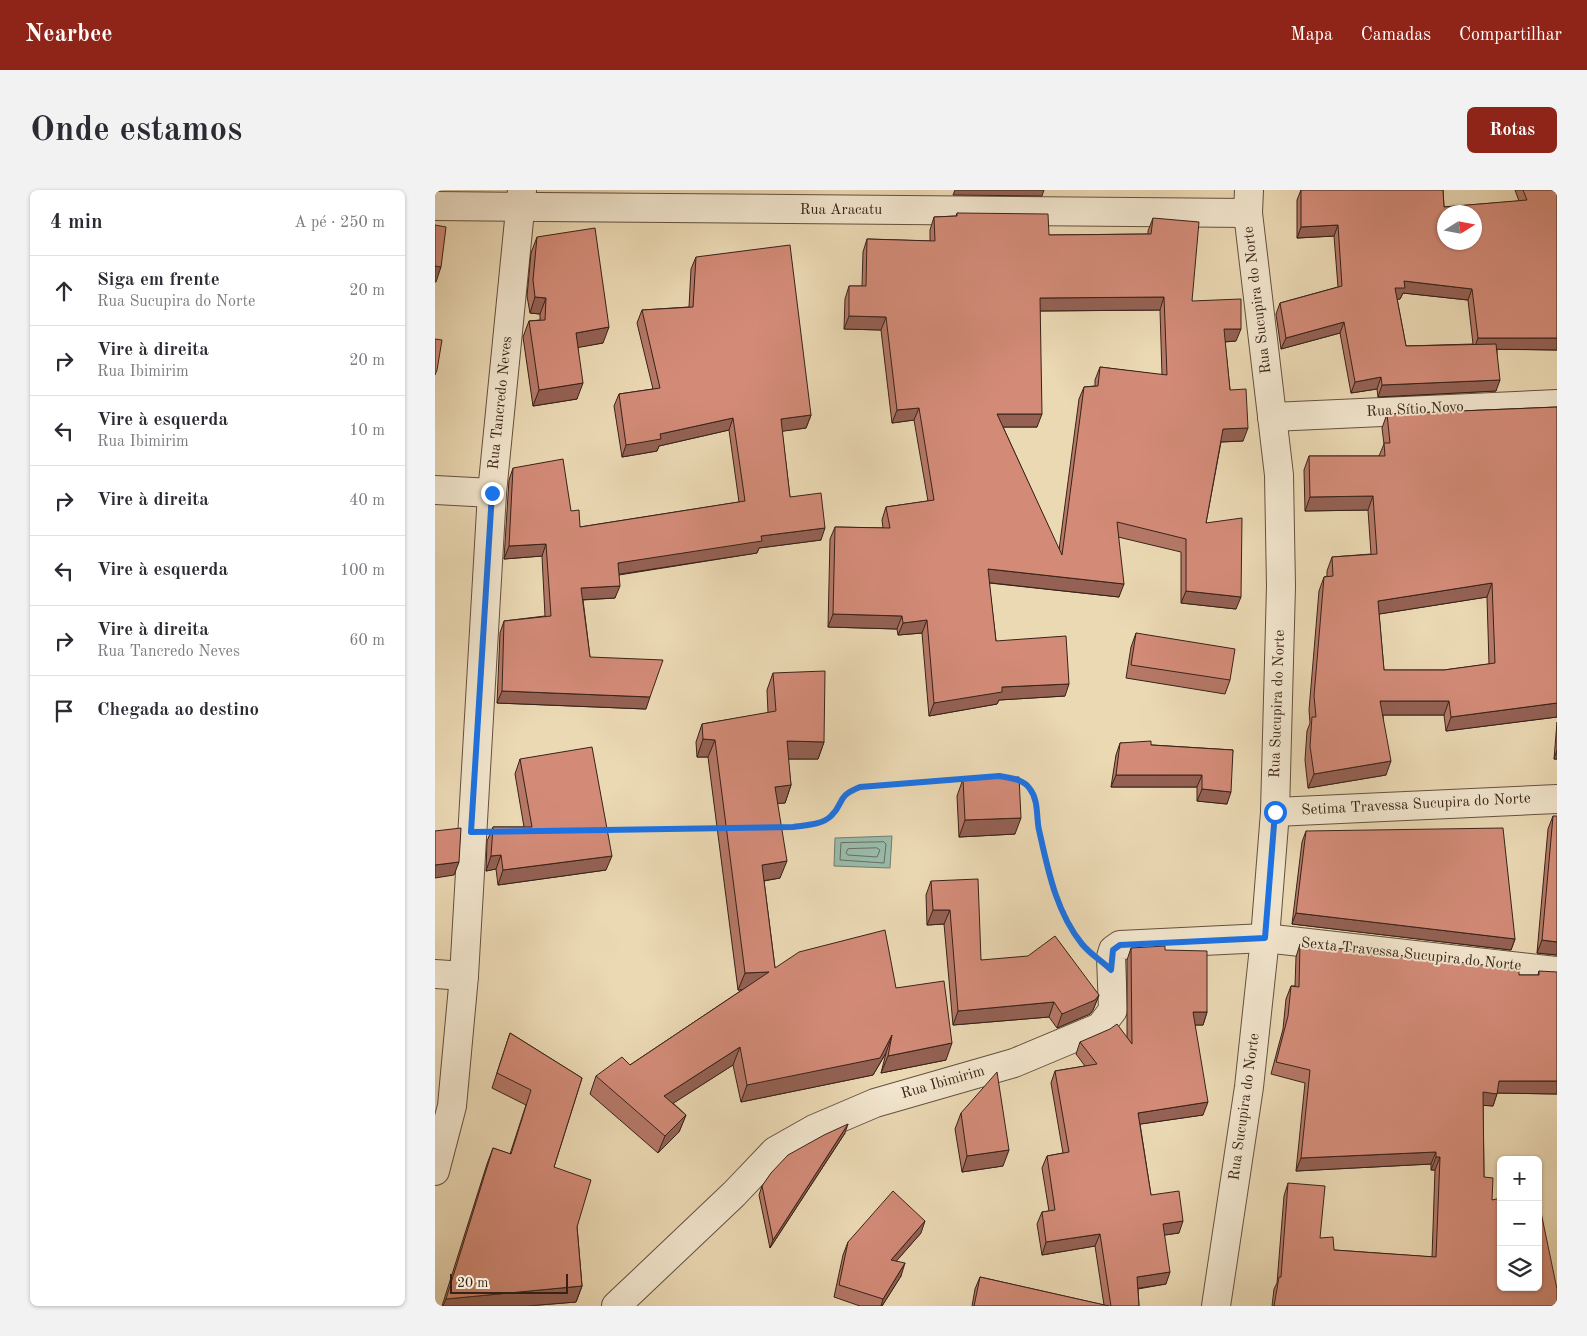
<!DOCTYPE html>
<html lang="pt">
<head>
<meta charset="utf-8">
<style>
  :root { --surface:#fff; --page:#f2f2f3; --text:#2b2b33; --muted:#7c7c81; --line:#e1e1e2; --accent:#8f2418 }
  body { margin:0; font-family:"Old Standard TT",serif; background:var(--page); color:var(--text) }
  .controls { position:absolute; right:15px; bottom:15px; display:grid; overflow:hidden; border-radius:8px; box-shadow:0 1px 4px #0004 }
  .controls button { width:45px; height:45px; display:grid; place-items:center; padding:0; border:0; border-bottom:1px solid var(--line); background:var(--surface); color:var(--text); font:25px sans-serif }
  .compass { position:absolute; left:1002px; top:15px; width:45px; height:45px; border-radius:50%; background:var(--surface); box-shadow:0 1px 4px #0004; rotate:79deg }
  .scale { position:absolute; left:15px; bottom:12px; width:118px; box-sizing:border-box; padding-left:5px; border:2px solid #382218; border-top:0; font-size:14px; line-height:18px; white-space:nowrap; color:#382218; -webkit-text-stroke:4px #f2e6ce; paint-order:stroke }
  .stop { position:absolute; width:15px; height:15px; margin:-11px; border:4px solid #1a73e8; border-radius:50%; background:#fff }
  .stop.end { background:#1a73e8; border-color:#fff; box-shadow:0 1px 5px #0008 }
  .list { margin:0; padding:0; list-style:none }
  h2 { display:flex; justify-content:space-between; align-items:center; height:65px; margin:0; padding:0 20px; font-size:21px }
  h2 small { font-size:16px; font-weight:400; color:var(--muted) }
  .list li { display:grid; grid-template-columns:32px 1fr auto; gap:15px; align-items:center; box-sizing:border-box; height:70px; padding:0 20px; border-top:1px solid var(--line) }
  .list b { display:block; font-size:19px; white-space:nowrap }
  .list p { margin:0; font-size:16px; white-space:nowrap; color:var(--muted) }
  .list em { font-size:16px; font-style:normal; color:var(--muted) }
  .icon { flex:none; width:28px; height:28px; fill:none; stroke:currentColor; stroke-width:2; stroke-linecap:round; stroke-linejoin:round }
  .map { position:relative; flex:none; width:1122px; height:1116px; overflow:hidden; border-radius:8px }
  header { display:flex; align-items:center; gap:30px; box-sizing:border-box; height:70px; padding:0 25px; background:var(--accent); color:#fff }
  header strong { font-size:24px }
  nav { display:flex; gap:28px; margin-inline-start:auto; font-size:18px }
  .intro { display:flex; align-items:center; justify-content:space-between; box-sizing:border-box; height:120px; padding:0 30px }
  h1 { margin:0; font-size:35px }
  .button { padding:12px 22px; border-radius:8px; background:var(--accent); color:#fff; font-size:18px; font-weight:700 }
  main { display:flex; gap:30px; padding:0 30px }
  aside { flex:1; background:var(--surface); border-radius:8px; box-shadow:0 1px 4px #0004 }
  .map>svg:first-child { display:block }
  .water { fill:#99baa9; stroke:#727d6f }
  .lines { fill:none; stroke-linecap:round; stroke-linejoin:round }
  .shore { stroke:#686e60; stroke-width:1 }
  .minor-casing { stroke:#65503f; stroke-width:30 }
  .path { stroke:#382218; stroke-width:3; stroke-dasharray:1 2.5; stroke-linecap:butt }
  .minor { stroke:#f2e6ce; stroke-width:28 }
  .wall { fill:#b57867; stroke:#382218; fill-rule:evenodd }
  .shaded-wall { fill:#946154; stroke:#382218 }
  .building { fill:#d38b78; stroke:#382218; fill-rule:evenodd }
  .route { stroke:#1a73e8; stroke-width:6 }
  .labels { text-anchor:middle; dominant-baseline:central; stroke-width:4; stroke-linejoin:round; paint-order:stroke }
  .street-label { font-size:15px; fill:#382218; stroke:#f2e6ce }
</style>
</head>
<body>
<header>
<strong>Nearbee</strong>
<nav><a>Mapa</a><a>Camadas</a><a>Compartilhar</a></nav>
</header>
<div class="intro"><h1>Onde estamos</h1><a class="button">Rotas</a></div>
<main>
<aside>
<h2>4 min<small>A pé · 250 m</small></h2>
<ul class="list">
<li><svg class="icon" aria-label="ahead" viewBox="0 0 24 24"><path d="M12 20V5M6 11l6-6 6 6"/></svg><div><b>Siga em frente</b><p>Rua Sucupira do Norte</p></div><em>20 m</em></li>
<li><svg class="icon" aria-label="right" viewBox="0 0 24 24"><path d="M7 20v-9h11M14 6l5 5-5 5"/></svg><div><b>Vire à direita</b><p>Rua Ibimirim</p></div><em>20 m</em></li>
<li><svg class="icon" aria-label="left" viewBox="0 0 24 24"><path d="M17 20v-9H6M10 6l-5 5 5 5"/></svg><div><b>Vire à esquerda</b><p>Rua Ibimirim</p></div><em>10 m</em></li>
<li><svg class="icon" aria-label="right" viewBox="0 0 24 24"><path d="M7 20v-9h11M14 6l5 5-5 5"/></svg><div><b>Vire à direita</b></div><em>40 m</em></li>
<li><svg class="icon" aria-label="left" viewBox="0 0 24 24"><path d="M17 20v-9H6M10 6l-5 5 5 5"/></svg><div><b>Vire à esquerda</b></div><em>100 m</em></li>
<li><svg class="icon" aria-label="right" viewBox="0 0 24 24"><path d="M7 20v-9h11M14 6l5 5-5 5"/></svg><div><b>Vire à direita</b><p>Rua Tancredo Neves</p></div><em>60 m</em></li>
<li><svg class="icon" aria-label="arrive" viewBox="0 0 24 24"><path d="M6 21V4h12l-3 4 3 4H6"/></svg><div><b>Chegada ao destino</b></div></li>
</ul>
</aside>
<div class="map">
<svg width="1122" height="1116" viewBox="0 0 1122 1116">
  <rect width="100%" height="100%" fill="#ebd9b4"/>
  <filter id="stains"><feTurbulence type="fractalNoise" baseFrequency=".004" numOctaves="4"/><feColorMatrix values="0 0 0 0 .2 0 0 0 0 .09 0 0 0 0 .02 0 0 0 .5 -.17"/></filter>
  <radialGradient id="worn" r=".72"><stop offset=".6" stop-color="#630" stop-opacity="0"/><stop offset="1" stop-color="#630" stop-opacity=".3"/></radialGradient>
  <path class="water" d="M457,646L455,678L399,676L400,648Z"/>
  <g class="lines">
    <g class="shore">
      <path d="M449,652L451,654L449,673L405,670L406,653Z"/>
      <path d="M442,658L445,660L442,667L413,665L411,663L413,659Z"/>
    </g>
    <defs>
      <g id="minor">
        <path d="M0,16L813,23"/>
        <path d="M837,227L1122,214"/>
        <path d="M0,300L57,303"/>
        <path d="M840,622L1122,609"/>
        <path d="M0,784L29,786"/>
        <path d="M0,981L17,916L29,786L57,303L87,0"/>
        <path d="M181,1116L299,1004L340,961L379,939L440,913L579,873L665,837L678,820L676,767L678,760L685,755L830,748L1122,781"/>
        <path d="M781,1116L814,897L830,748L840,622L846,396L844,285L813,23L814,0"/>
      </g>
    </defs>
    <use href="#minor" class="minor-casing"/>
    <g class="path">
      <path d="M344,638C359,637 383,637 395,627C409,615 400,607 425,597L564,586C575,588 589,589 596,599C604,612 602,629 605,644C615,687 621,713 645,751"/>
      <path d="M169,640L285,638"/>
    </g>
    <use href="#minor" class="minor"/>
  </g>
  <g class="wall">
    <path d="M866,0H1008L1009,17L1084,11L1080,0H1122V160L1062,159L1061,201L943,207L942,199L916,203L905,143L846,159L841,124L845,113L903,97L899,46L862,48V10ZM968,103L1033,110L1038,154L971,156L962,109H965Z"/>
    <path d="M522,23L614,45L713,44V41L718,28L757,111L801,151L790,152L795,200L808,251L786,252L771,333L801,419L746,413V362L683,347L684,407L554,393L561,451L630,506L564,510L562,514L494,526L487,443L463,445L462,439L393,437L395,349L400,337L448,338L447,330L451,317L493,311L479,230L457,233L446,140L409,139L410,109L414,96H427L428,62L432,49L495,51V40L499,27L521,26ZM725,120L727,185L665,177L660,190V196L649,197L644,209L624,360L568,237H602L605,121Z"/>
    <path d="M102,47L168,153L143,157L142,209L98,216L88,147L94,131L105,130V124L95,123L92,106L96,63Z"/>
    <path d="M261,67L376,225L371,238L347,241L355,307L386,350L324,358L322,363L184,385L180,408L148,410L155,467L211,519L62,513L65,443L69,431L110,426L107,366L69,369L74,290L78,278L136,321L145,337L304,312L294,240L224,256L222,261L187,267L179,216L184,204L218,199L202,133L207,120L254,117L256,79Z"/>
    <path d="M1122,217V527L1011,541L1009,525H948L951,585L873,598L870,570L872,541L875,533L874,520L884,401L889,387L892,386V381L897,367L936,364L933,320L870,321L869,280L874,266H944L949,254L947,238L952,224ZM1052,407L1054,474L1009,480H949L944,424Z"/>
    <path d="M701,443L795,490L790,504L691,488L696,457Z"/>
    <path d="M338,483L389,552L383,569H353L356,595L350,613H342L345,688L329,691L340,778L461,798L511,870L446,883L451,863L438,885L306,912L298,875L238,913L251,925L244,942L223,963L155,904L161,886L195,875L307,800H303L273,567H262L261,552L267,534L333,523L332,500Z"/>
    <path d="M1122,532V569H1119Z"/>
    <path d="M685,553L798,560L792,614L762,611V597H676L681,565Z"/>
    <path d="M85,569L171,680L63,695L61,679L51,681L52,651L58,637H89L80,584Z"/>
    <path d="M528,589L580,644L524,647L522,606Z"/>
    <path d="M1118,626L1122,765L1102,763L1113,639Z"/>
    <path d="M871,641L1080,749L1076,760L857,734L867,652Z"/>
    <path d="M496,691L546,770L664,805L658,820L655,824L622,838L614,827L518,835L509,734L492,735L491,705Z"/>
    <path d="M865,754L1084,785H1103L1104,781L1122,904L1062,903L1058,916L1048,915L1049,987L1057,1010L1122,1116H837L839,1099L842,1093L849,1006L853,993L885,1048L899,1060L997,1067L1000,980H996V974L861,981L870,893L836,884L848,839L851,809L856,796H860L861,767Z"/>
    <path d="M696,758L730,760L772,822L768,835H760L768,925L705,934L716,1005L744,1043L729,1045L731,1094L703,1099L704,1116H537L540,1099L545,1087L669,1115L660,1056L607,1065L602,1034L607,1022L614,1021L607,978L612,966L628,963L616,893L620,881L650,876L641,864L645,852L692,848V770Z"/>
    <path d="M75,843L147,888L119,977L142,1037L147,1096L141,1112L92,1116H7L52,974L58,958L75,964L91,915L57,898Z"/>
    <path d="M526,923L568,976L527,982L520,939Z"/>
    <path d="M410,943L335,1058L324,1005L327,996Z"/>
    <path d="M486,1043L461,1071L466,1086L447,1116H425L399,1107L408,1065L413,1052Z"/>
  </g>
  <g class="shaded-wall">
    <path d="M520,0H609L607,6L518,5Z"/>
    <path d="M903,35L899,46L862,48L866,37Z"/>
    <path d="M0,76L6,77L1,92H0Z"/>
    <path d="M969,91L1037,99L1033,110L968,103L965,109L956,110L960,98Z"/>
    <path d="M100,107L111,108L105,124L95,123Z"/>
    <path d="M729,107L725,120L600,121L605,108Z"/>
    <path d="M414,126L451,127L446,140L409,139Z"/>
    <path d="M909,132L905,143L846,159L851,148Z"/>
    <path d="M174,137L168,153L135,159L141,143Z"/>
    <path d="M789,139H806L801,151L784,152Z"/>
    <path d="M1043,148H1122V160L1039,159Z"/>
    <path d="M946,187L942,199L916,203L920,192Z"/>
    <path d="M1065,190L1061,201L943,207L947,195Z"/>
    <path d="M148,193L142,209L98,216L104,200Z"/>
    <path d="M484,218L479,230L457,233L462,220Z"/>
    <path d="M562,224H607L602,237H557Z"/>
    <path d="M376,225L371,238L342,242L346,229Z"/>
    <path d="M298,228L294,240L224,256L222,261L187,267L191,255L225,244Z"/>
    <path d="M813,238L808,251L784,252L788,239Z"/>
    <path d="M938,306L933,320L870,321L875,307Z"/>
    <path d="M390,338L386,350L324,358L322,363L179,385L183,373L326,346Z"/>
    <path d="M111,354L107,366L69,369L74,356Z"/>
    <path d="M553,379L689,394L684,407L548,392Z"/>
    <path d="M1057,393L1052,407L938,425L943,411Z"/>
    <path d="M185,396L180,408L142,410L146,398Z"/>
    <path d="M751,401L806,407L801,419L746,413Z"/>
    <path d="M398,424L467,426L462,439L393,437Z"/>
    <path d="M492,430L487,443L463,445L468,433Z"/>
    <path d="M634,494L630,506L564,510L562,514L494,526L499,513L567,497Z"/>
    <path d="M67,501L215,507L211,519L62,513Z"/>
    <path d="M945,511H1014L1009,525H940Z"/>
    <path d="M1122,513V527L1011,541L1016,527Z"/>
    <path d="M268,549L280,550L273,567H262Z"/>
    <path d="M352,551L389,552L383,569H345Z"/>
    <path d="M1122,560V569H1119Z"/>
    <path d="M956,571L951,585L873,598L879,584Z"/>
    <path d="M681,585H767L762,597H676Z"/>
    <path d="M356,595L350,613L333,614L340,597Z"/>
    <path d="M767,599L796,602L792,614L762,611Z"/>
    <path d="M586,628L580,644L524,647L530,630Z"/>
    <path d="M66,665L61,679L51,681L56,666Z"/>
    <path d="M177,666L171,680L63,695L68,680Z"/>
    <path d="M352,671L345,688L321,692L327,675Z"/>
    <path d="M24,672L19,685L0,688V675Z"/>
    <path d="M498,720H515L509,734L492,735Z"/>
    <path d="M861,723L1080,749L1076,760L857,734Z"/>
    <path d="M1107,750L1122,752V765L1102,763Z"/>
    <path d="M334,782L328,799L303,800L310,783Z"/>
    <path d="M664,805L658,820L655,824L622,838L627,824Z"/>
    <path d="M619,812L614,827L518,835L523,821Z"/>
    <path d="M758,822H772L768,835H754Z"/>
    <path d="M457,845L451,863L438,885L306,912L312,895Z"/>
    <path d="M517,853L511,870L446,883L453,866Z"/>
    <path d="M305,857L298,875L223,923L229,906Z"/>
    <path d="M1064,891H1122V904L1060,903L1062,904L1058,916L1043,915L1048,902Z"/>
    <path d="M773,912L768,925L699,935L703,923Z"/>
    <path d="M251,925L244,942L223,963L230,946Z"/>
    <path d="M413,934L410,943L335,1058L338,1050Z"/>
    <path d="M574,960L568,976L527,982L532,966Z"/>
    <path d="M1001,962L996,974L861,981L866,968Z"/>
    <path d="M1001,967H1005L1000,980H996Z"/>
    <path d="M490,1031L486,1043L451,1083L456,1070Z"/>
    <path d="M748,1031L744,1043L723,1046L728,1034Z"/>
    <path d="M665,1044L660,1056L607,1065L611,1052Z"/>
    <path d="M470,1073L466,1086L447,1116H446L448,1109Z"/>
    <path d="M735,1082L731,1094L698,1099L702,1087Z"/>
    <path d="M147,1096L141,1112L92,1116H8L11,1109Z"/>
  </g>
  <g class="building">
    <path d="M866,0H1008L1009,17L1092,10L1088,0H1122V148H1043L1037,99L969,91L970,98H960L971,156L1061,154L1065,190L947,195L946,187L920,192L909,132L851,148L845,113L907,96L903,35L866,37ZM1010,22H1040V52H1010Z"/>
    <path d="M522,23L613,24L614,45L716,44L718,28L764,32L757,111L806,109V139H789L795,200L811,199L813,238L788,239L771,333L807,328L806,407L751,401V349L682,332L689,394L553,379L561,451L631,446L634,494L567,497V502L499,513L492,430L468,433L467,426L398,424L400,337L455,338L451,317L499,310L484,218L462,220L451,127L414,126V96H431L432,49L500,51L499,27L522,26ZM729,107L732,185L665,177L663,196L649,197L627,365L562,224H607L605,108Z"/>
    <path d="M0,35L11,37L6,77L0,76Z"/>
    <path d="M160,38L174,137L141,143L148,193L104,200L94,131L110,130L111,108L100,107L98,90L102,47Z"/>
    <path d="M355,55L376,225L346,229L355,307L386,303L390,338L326,346L327,351L183,373L185,396L146,398L155,467L228,470L215,507L67,501L69,431L116,426L111,354L74,356L78,278L128,269L136,321L144,320L145,337L310,311L298,228L225,244L226,249L191,255L184,204L225,198L207,120L258,117L261,67Z"/>
    <path d="M0,149L7,150L2,180L0,185Z"/>
    <path d="M1122,217V513L1016,527L1014,511H945L956,571L879,584L875,556L877,527H881L879,506L889,387L898,386L897,367L942,364L938,306L875,307L874,266H950L949,253H955L952,224ZM1057,393L1060,473L1009,480H949L943,411Z"/>
    <path d="M701,443L800,459L795,490L696,475Z"/>
    <path d="M390,481L389,552L352,551L356,595L340,597L352,671L327,675L340,778L364,762L450,740L461,798L509,791L517,853L453,866L457,845L445,868L312,895L305,857L229,906L251,925L230,946L161,886L187,867L195,875L334,782L310,783L280,550L268,549L267,534L341,521L338,483Z"/>
    <path d="M716,551V555L798,560L796,602L767,599V585H681L685,553Z"/>
    <path d="M157,557L177,666L68,680L66,665L56,666L58,637H97L85,569Z"/>
    <path d="M584,587L586,628L530,630L528,589Z"/>
    <path d="M1118,626H1122V752L1107,750Z"/>
    <path d="M26,638L24,672L0,675V641Z"/>
    <path d="M1068,638L1080,749L861,723L871,641Z"/>
    <path d="M543,689L546,770L593,766L620,746L664,805L660,810L627,824L619,812L523,821L515,720H498L496,691Z"/>
    <path d="M865,754L1084,779V785H1104V781L1122,782V891H1064L1062,904L1048,902L1049,987L1058,988L1057,1010L1066,1008V1097H1103V1008L1122,1099V1116H839L844,1087H846L853,993L890,996L885,1048L898,1047L899,1060L1001,1067L1005,967H1001V962L866,968L875,880L841,872L853,826L856,796L864,797Z"/>
    <path d="M730,756V760L772,761V822H758L773,912L703,923L716,1005L744,1001L748,1031L728,1034L735,1082L702,1087L704,1116H676L665,1044L611,1052L607,1022L620,1020L612,966L634,962L620,881L662,874L645,852L675,839L682,834L697,854L696,758Z"/>
    <path d="M75,843L147,888L119,977L156,990L142,1037L147,1096L11,1109L58,958L76,964L96,900L62,883Z"/>
    <path d="M562,882L574,960L532,966L526,923Z"/>
    <path d="M413,934L338,1050L327,996L336,983L353,965L389,945Z"/>
    <path d="M458,1001L490,1031L456,1070L470,1073L448,1109L404,1095L413,1052Z"/>
    <path d="M545,1087L674,1116H539Z"/>
  </g>
  <g class="lines">
    <path class="route" d="M57,303L36,642L358,637C370,635 387,635 396,626C410,613 400,607 425,597L564,586C575,588 589,589 595,599C604,611 601,627 604,640C613,680 621,722 647,754C655,764 667,771 676,780L678,760L685,755L830,748L840,622"/>
  </g>
  <g class="labels">
    <g class="street-label">
      <text x="406" y="20">Rua Aracatu</text>
      <text transform="translate(823 110) rotate(-97)">Rua Sucupira do Norte</text>
      <text transform="translate(66 213) rotate(-84)">Rua Tancredo Neves</text>
      <text transform="translate(980 220) rotate(-3)">Rua Sítio Novo</text>
      <text transform="translate(843 514) rotate(-88)">Rua Sucupira do Norte</text>
      <text transform="translate(981 615) rotate(-3)">Setima Travessa Sucupira do Norte</text>
      <text transform="translate(976 765) rotate(6)">Sexta Travessa Sucupira do Norte</text>
      <text transform="translate(508 893) rotate(-16)">Rua Ibimirim</text>
      <text transform="translate(810 917) rotate(-82)">Rua Sucupira do Norte</text>
    </g>
  </g>
  <rect width="100%" height="100%" filter="url(#stains)"/>
  <rect width="100%" height="100%" fill="url(#worn)"/>
</svg>
<div class="controls">
<button>+</button>
<button>−</button>
<button><svg class="icon" aria-label="layers" viewBox="0 0 24 24"><path d="M12 4l9 5-9 5-9-5zM3 14l9 5 9-5"/></svg></button>
</div>
<svg class="compass" viewBox="-18 -18 36 36"><path d="M0-13l5 13h-10z" fill="#e53935"/><path d="M0 13l5-13h-10z" fill="#7c7c81"/></svg>
<div class="scale">20 m</div>
<div class="stop" style="left:840px;top:622px"></div>
<div class="stop end" style="left:57px;top:303px"></div>
</div>
</main>
</body>
</html>
